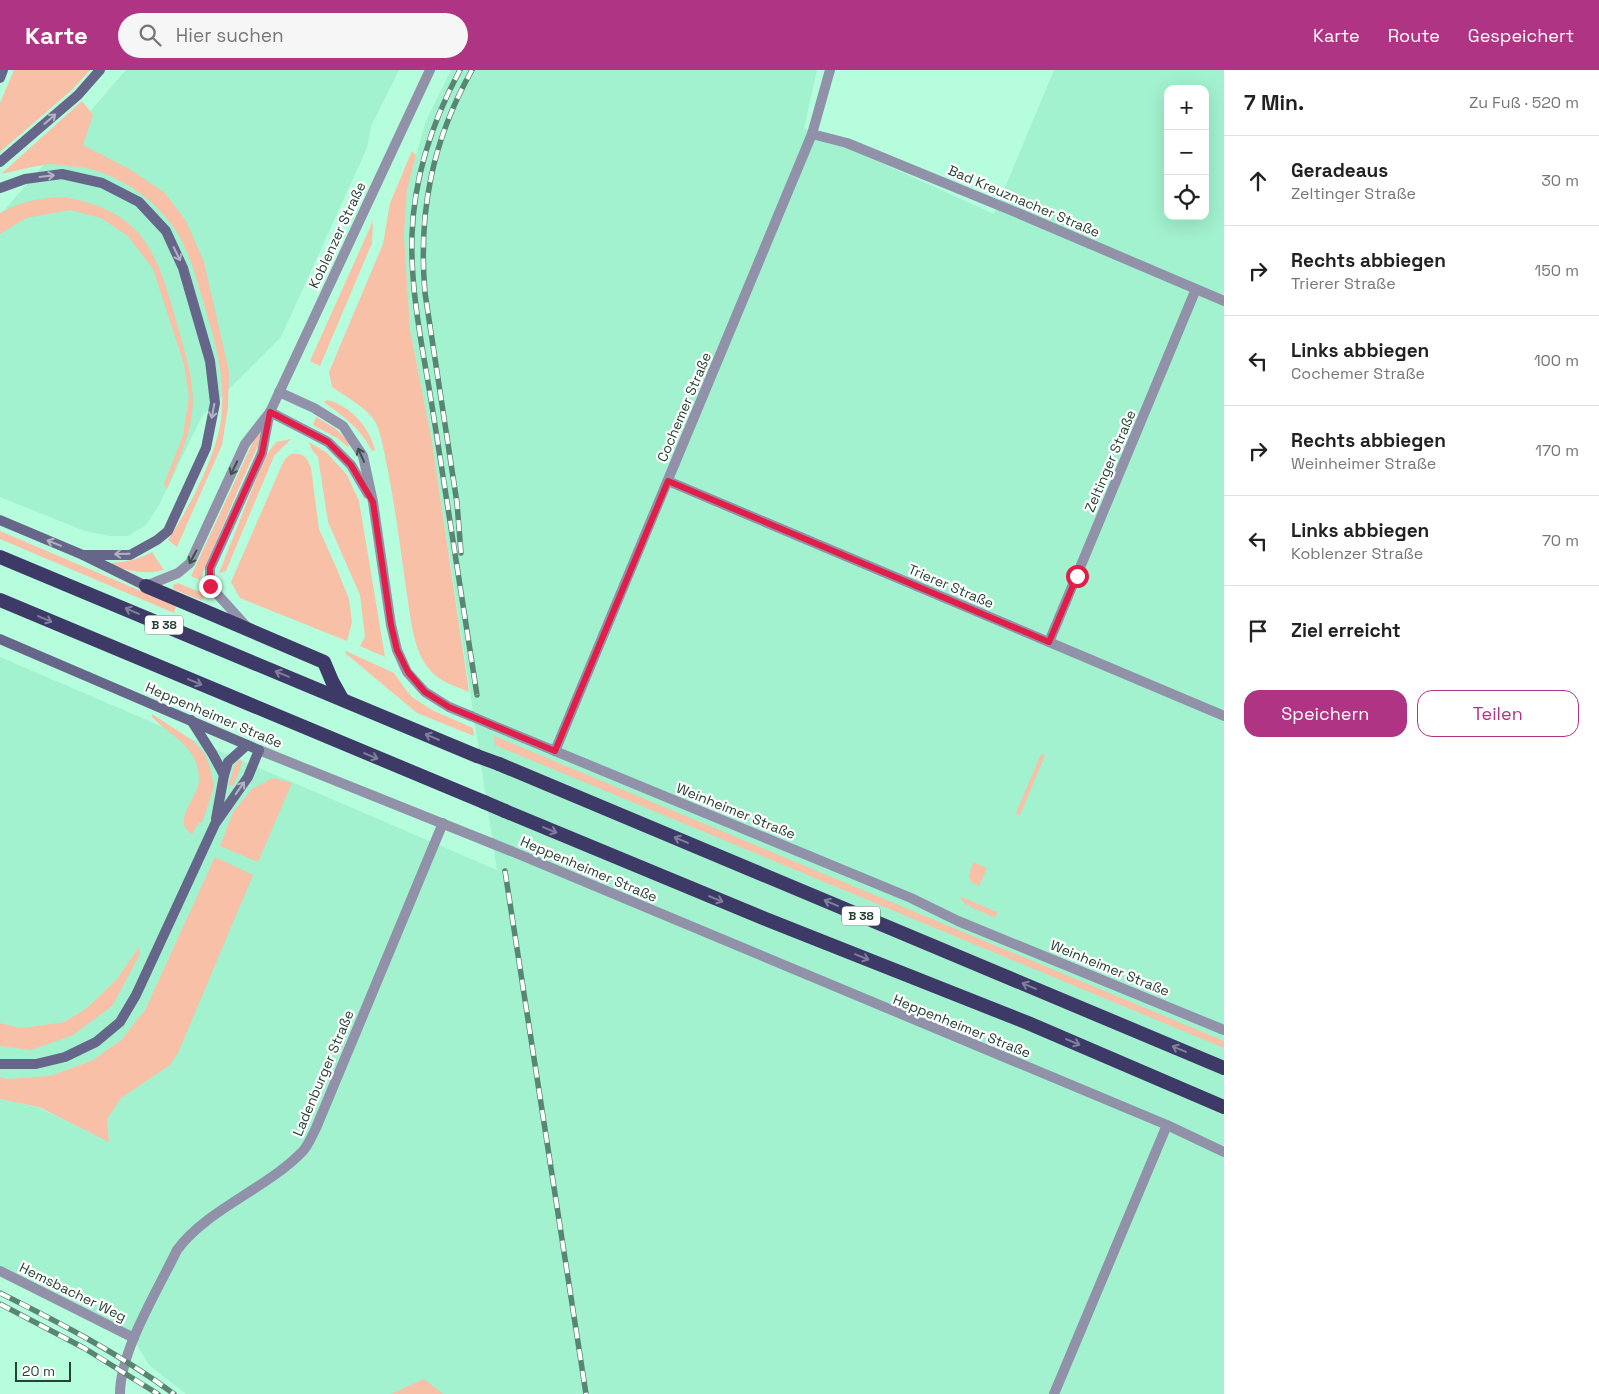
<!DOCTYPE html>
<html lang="de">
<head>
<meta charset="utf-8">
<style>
  :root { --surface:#fff; --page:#f6f6f6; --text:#222; --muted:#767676; --line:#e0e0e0; --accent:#b03484 }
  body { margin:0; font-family:"Space Grotesk",sans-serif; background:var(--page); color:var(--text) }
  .controls { position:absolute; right:15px; top:15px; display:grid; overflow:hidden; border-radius:10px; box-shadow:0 5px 20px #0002 }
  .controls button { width:45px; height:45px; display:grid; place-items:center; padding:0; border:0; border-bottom:1px solid var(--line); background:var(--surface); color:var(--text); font:25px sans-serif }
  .scale { position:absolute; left:15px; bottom:12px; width:56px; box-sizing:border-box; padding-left:5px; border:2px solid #254235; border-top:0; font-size:14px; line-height:18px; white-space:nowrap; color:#254235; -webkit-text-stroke:4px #fff; paint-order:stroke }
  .stop { position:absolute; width:15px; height:15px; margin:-11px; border:4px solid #e11d48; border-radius:50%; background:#fff }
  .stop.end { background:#e11d48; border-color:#fff; box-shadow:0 1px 5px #0008 }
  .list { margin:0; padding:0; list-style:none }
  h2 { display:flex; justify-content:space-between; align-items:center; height:65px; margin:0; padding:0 20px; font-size:21px }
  h2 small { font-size:16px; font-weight:400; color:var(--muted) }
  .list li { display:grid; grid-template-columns:32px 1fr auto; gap:15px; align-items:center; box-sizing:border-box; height:90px; padding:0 20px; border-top:1px solid var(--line) }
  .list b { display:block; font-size:19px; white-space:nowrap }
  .list p { margin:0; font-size:16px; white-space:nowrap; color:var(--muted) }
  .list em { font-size:16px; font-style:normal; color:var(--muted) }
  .actions { display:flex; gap:10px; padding:15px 20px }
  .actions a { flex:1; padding:11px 0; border:1px solid var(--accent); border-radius:15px; text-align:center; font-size:18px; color:var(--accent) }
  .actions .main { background:var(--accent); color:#fff }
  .icon { flex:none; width:28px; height:28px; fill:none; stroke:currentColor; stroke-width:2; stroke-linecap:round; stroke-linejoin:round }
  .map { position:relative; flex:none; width:1224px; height:1324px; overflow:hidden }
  header { display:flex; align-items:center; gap:30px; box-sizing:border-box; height:70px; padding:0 25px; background:var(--accent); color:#fff }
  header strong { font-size:24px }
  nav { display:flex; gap:28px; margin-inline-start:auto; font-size:18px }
  .search { width:350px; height:45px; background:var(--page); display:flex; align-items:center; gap:12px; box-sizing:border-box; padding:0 18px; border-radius:28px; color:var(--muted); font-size:19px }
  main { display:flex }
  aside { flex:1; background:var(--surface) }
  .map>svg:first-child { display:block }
  .built { fill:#a2f1cf; fill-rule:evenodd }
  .green { fill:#f7c0a7 }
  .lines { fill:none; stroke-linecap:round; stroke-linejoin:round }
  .minor { stroke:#9191aa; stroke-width:10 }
  .tertiary { stroke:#9191aa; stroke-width:10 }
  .secondary { stroke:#66668a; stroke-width:10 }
  .trunk { stroke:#3e3a68; stroke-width:14 }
  .rail-casing { stroke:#598672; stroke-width:5.5 }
  .rail { stroke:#fff; stroke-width:4; stroke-dasharray:11; stroke-linecap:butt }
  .tertiary-bridge { stroke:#9191aa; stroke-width:10 }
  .trunk-bridge { stroke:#3e3a68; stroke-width:14 }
  .oneway { stroke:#b2b2c4 }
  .oneway2 { stroke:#3b524c }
  .oneway3 { stroke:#827f9d }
  .route { stroke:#e11d48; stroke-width:6 }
  .labels { text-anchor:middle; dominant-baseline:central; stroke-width:4.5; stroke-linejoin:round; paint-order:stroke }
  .shield { fill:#fff; stroke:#667b72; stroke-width:1 }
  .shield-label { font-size:12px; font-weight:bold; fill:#254235 }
  .street-label { font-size:14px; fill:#254235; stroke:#fff }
</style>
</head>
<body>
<header>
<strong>Karte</strong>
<div class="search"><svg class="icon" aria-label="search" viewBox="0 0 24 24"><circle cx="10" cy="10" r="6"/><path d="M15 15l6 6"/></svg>Hier suchen</div>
<nav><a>Karte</a><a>Route</a><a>Gespeichert</a></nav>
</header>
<main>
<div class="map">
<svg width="1224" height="1324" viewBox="0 0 1224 1324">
  <rect width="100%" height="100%" fill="#b6fddd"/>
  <g class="built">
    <path d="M126,0H399L371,56L367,78L281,267L202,346L159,435L146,455L128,466H111L85,461L0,427V145Z"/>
    <path d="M451,0H817L804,58L994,144L1054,0H1224V1324H186L149,1295L128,1260L0,1198V1029L37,1037L109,1071L107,1049L121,1028L170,995L215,788L145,940L121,970L93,990L50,1006L7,1009L0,1007V976L31,980L112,936L138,878L117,909L87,938L64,952L21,958L0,953V587L497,800L432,372L410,259L404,165L407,120L416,85L426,51ZM1168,19H1205V146H1168Z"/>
  </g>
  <g class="green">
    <path d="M14,0H90L73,19L0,82V33Z"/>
    <path d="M82,31L93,45L83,75L131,100L165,123L186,151L204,192L229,302L228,337L222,375L177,477L168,470C189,438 216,387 221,349C226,307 216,276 205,237C198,216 193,193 183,173C166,138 130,111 94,100C86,97 76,97 68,96C62,95 55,94 49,94C33,96 16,101 1,104Z"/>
    <path d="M412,81L416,85L407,120L404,165L410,259L432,372L469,622C455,616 440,612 430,600C413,581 411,549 407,525C401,483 396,442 388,401C385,387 382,366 376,353C369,339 345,326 332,317L329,302L383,174L390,133Z"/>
    <path d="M64,127C149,142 158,188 179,261C187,290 197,320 191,350C187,374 175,397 167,419L164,414L183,366L189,326L184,294L153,199L128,166L101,148L70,140L26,148L0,164V143C23,131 39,128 64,127Z"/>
    <path d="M373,151L372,173L320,296L310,291Z"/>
    <path d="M327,330C342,333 360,347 367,361C371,367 373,374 375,380L372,381C360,358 344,347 324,332Z"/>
    <path d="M316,347L336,359L350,373L348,377L337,368L313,355Z"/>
    <path d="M263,356L266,358L241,413L200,510L191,506L254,370Z"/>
    <path d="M291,369L274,386L226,501L219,503L265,387L276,372Z"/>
    <path d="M309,372L327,383L347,405L359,431L385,587L360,576L365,566L360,525L328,452L318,387L312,380Z"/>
    <path d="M291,384C303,383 307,387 311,398L319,459L337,499L349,529L352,552L347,571L240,528L231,512L281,397L285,389Z"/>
    <path d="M0,461L176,536L174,543L0,469Z"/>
    <path d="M152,482L164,500C146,505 128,501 111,495L112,493C127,492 139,489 152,482Z"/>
    <path d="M178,513L202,523L204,529L200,530L173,519V515Z"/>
    <path d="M346,581L394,603L403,616L412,627L432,640L473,658L474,666L417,643L345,583Z"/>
    <path d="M152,644L192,670L204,683L210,697L214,717L202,753L199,752L192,764C170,751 199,728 199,709C199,677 172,667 152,647Z"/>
    <path d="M494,666L1224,971V978L495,675Z"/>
    <path d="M1041,684L1045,685L1020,745L1016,743Z"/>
    <path d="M240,689L242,691L239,702L233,716L229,715L234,696Z"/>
    <path d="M273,708L292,713L258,792L220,776L233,742L252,719Z"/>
    <path d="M215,787L253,805L178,983L170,995L121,1028L107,1049L109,1072L39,1037L0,1029V1007L7,1009L50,1006L93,990L121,970L145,940Z"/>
    <path d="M973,792L987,798L979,816L971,812L969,806Z"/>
    <path d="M959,826L997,842L995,848L965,834Z"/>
    <path d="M139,877L140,884L112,936L73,965L31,980L0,976V953L21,958L64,952L87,938L117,909Z"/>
    <path d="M424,1309L443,1324H391Z"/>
  </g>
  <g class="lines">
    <g class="minor">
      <path d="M812,64L847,73L1020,144L1224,231"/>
      <path d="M668,411L1224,646"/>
      <path d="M1049,572L1196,219"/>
      <path d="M0,1201L134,1268"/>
      <path d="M120,1324C120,1280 158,1220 177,1180C206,1140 266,1119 302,1082C308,1076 312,1066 316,1058L443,753"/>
      <path d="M1054,1324L1167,1055"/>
    </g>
    <g class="tertiary">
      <path d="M279,322L314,338L343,356L363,386L373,432L391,555L397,580L407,602L425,622L449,637L471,646"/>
      <path d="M270,342L328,372L351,395L368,424"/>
      <path d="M146,516L178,503L190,493L245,374L270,342L430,0"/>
      <path d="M247,557L210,516V498L262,383L269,346"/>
      <path d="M492,655L911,828L958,851L1224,960"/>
      <path d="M259,680L491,773"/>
      <path d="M555,681L812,64L830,0"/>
      <path d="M511,781L1167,1055L1224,1082"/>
    </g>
    <g class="secondary">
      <path d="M0,8L3,0"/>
      <path d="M0,92L78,25L100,0"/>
      <path d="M0,118L25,109L62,104L102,113L139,132L166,161L183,198L210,291L215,333L206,378L168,461L157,470L130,485H83"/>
      <path d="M0,450L83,485L146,516"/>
      <path d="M0,569L259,680L248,707L215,754L136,925L120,952L96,972L65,987L36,994H0"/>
      <path d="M191,650L212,683L224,705"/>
      <path d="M216,749L224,705L228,692L247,675"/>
    </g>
    <g class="trunk">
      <path d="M0,487L477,686"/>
      <path d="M146,516L324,592L332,611L342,629"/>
      <path d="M0,530L484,732"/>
      <path d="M499,694L1224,998"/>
      <path d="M505,741L768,850L1028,953L1224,1037"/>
    </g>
    <defs>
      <g id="rail">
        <path d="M460,0C432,52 414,107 412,165C410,223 424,285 433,342C448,436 462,531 477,625"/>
        <path d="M461,483L457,433L425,223C418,143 432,71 472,0"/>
        <path d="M505,801L586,1324"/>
        <path d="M0,1223C60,1253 120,1284 174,1324"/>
        <path d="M0,1234L84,1278L158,1324"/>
      </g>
    </defs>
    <use href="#rail" class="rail-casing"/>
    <use href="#rail" class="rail"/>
    <g class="tertiary-bridge">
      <path d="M471,646L492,655"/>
      <path d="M491,773L511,781"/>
    </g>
    <g class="trunk-bridge">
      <path d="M477,686L499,694"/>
      <path d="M484,732L505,741"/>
    </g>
  </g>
  <defs><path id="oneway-shaft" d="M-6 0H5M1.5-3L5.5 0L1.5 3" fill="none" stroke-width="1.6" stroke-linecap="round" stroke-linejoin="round" transform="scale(1.25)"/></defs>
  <g class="oneway">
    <use href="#oneway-shaft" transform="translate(50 49) rotate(-41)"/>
    <use href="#oneway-shaft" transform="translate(47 106) rotate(-7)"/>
    <use href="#oneway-shaft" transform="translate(177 184) rotate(64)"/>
    <use href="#oneway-shaft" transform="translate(213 341) rotate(101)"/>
    <use href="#oneway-shaft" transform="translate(54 473) rotate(-158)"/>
    <use href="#oneway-shaft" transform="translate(122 484) rotate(179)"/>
    <use href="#oneway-shaft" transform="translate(240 718) rotate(-55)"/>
  </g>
  <g class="oneway2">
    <use href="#oneway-shaft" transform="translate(361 385) rotate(-114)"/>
    <use href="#oneway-shaft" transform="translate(234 398) rotate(115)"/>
    <use href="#oneway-shaft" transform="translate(193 487) rotate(118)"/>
  </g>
  <g class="oneway3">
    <use href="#oneway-shaft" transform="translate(132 541) rotate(-157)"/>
    <use href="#oneway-shaft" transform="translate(45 549) rotate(23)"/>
    <use href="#oneway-shaft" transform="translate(282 604) rotate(-157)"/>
    <use href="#oneway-shaft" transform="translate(195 612) rotate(23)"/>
    <use href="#oneway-shaft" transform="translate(432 667) rotate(-157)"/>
    <use href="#oneway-shaft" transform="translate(371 686) rotate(22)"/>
    <use href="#oneway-shaft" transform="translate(550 760) rotate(22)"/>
    <use href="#oneway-shaft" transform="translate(681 770) rotate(-157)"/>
    <use href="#oneway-shaft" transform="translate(716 829) rotate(22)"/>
    <use href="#oneway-shaft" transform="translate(831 833) rotate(-157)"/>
    <use href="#oneway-shaft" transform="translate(862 887) rotate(22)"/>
    <use href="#oneway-shaft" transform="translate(1029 916) rotate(-157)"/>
    <use href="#oneway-shaft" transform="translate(1073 972) rotate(23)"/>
    <use href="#oneway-shaft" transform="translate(1179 979) rotate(-157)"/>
  </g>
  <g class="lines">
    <path class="route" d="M210,516V498L262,383L270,342L328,372L351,395L373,432L391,555L397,580L408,602L425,622L449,637L555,681L668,411L1049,572L1077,506"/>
  </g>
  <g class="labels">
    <g class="shield">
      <rect x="145" y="545.5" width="38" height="19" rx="4"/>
      <rect x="842" y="836.5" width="38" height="19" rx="4"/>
    </g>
    <g class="shield-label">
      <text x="164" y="555">B 38</text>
      <text x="861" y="846">B 38</text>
    </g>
    <g class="street-label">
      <text transform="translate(1024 131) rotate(23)">Bad Kreuznacher Straße</text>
      <text transform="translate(337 165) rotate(-65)">Koblenzer Straße</text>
      <text transform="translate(684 337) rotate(-67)">Cochemer Straße</text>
      <text transform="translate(1110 391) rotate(-67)">Zeltinger Straße</text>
      <text transform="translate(951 516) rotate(23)">Trierer Straße</text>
      <text transform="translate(214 645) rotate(23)">Heppenheimer Straße</text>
      <text transform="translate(736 741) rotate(22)">Weinheimer Straße</text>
      <text transform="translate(589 799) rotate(23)">Heppenheimer Straße</text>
      <text transform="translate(1110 898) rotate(22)">Weinheimer Straße</text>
      <text transform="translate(962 956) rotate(22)">Heppenheimer Straße</text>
      <text transform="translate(323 1003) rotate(-67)">Ladenburger Straße</text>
      <text transform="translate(73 1222) rotate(26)">Hemsbacher Weg</text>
    </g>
  </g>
</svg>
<div class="controls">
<button>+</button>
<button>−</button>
<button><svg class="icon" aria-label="locate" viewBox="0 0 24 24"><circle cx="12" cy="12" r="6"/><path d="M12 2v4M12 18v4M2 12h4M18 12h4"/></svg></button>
</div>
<div class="scale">20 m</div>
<div class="stop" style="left:1077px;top:506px"></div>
<div class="stop end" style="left:210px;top:516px"></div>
</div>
<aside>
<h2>7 Min.<small>Zu Fuß · 520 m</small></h2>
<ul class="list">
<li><svg class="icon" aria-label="ahead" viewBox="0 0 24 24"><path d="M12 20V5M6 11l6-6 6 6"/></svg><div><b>Geradeaus</b><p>Zeltinger Straße</p></div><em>30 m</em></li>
<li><svg class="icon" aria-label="right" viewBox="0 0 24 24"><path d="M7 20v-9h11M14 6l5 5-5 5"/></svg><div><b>Rechts abbiegen</b><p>Trierer Straße</p></div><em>150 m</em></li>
<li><svg class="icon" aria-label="left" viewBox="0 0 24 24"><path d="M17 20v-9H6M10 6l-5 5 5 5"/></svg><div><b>Links abbiegen</b><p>Cochemer Straße</p></div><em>100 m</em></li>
<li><svg class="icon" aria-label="right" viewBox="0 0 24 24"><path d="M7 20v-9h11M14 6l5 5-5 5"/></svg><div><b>Rechts abbiegen</b><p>Weinheimer Straße</p></div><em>170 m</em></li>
<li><svg class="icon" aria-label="left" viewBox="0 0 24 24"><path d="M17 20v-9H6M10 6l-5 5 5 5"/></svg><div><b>Links abbiegen</b><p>Koblenzer Straße</p></div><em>70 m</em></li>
<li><svg class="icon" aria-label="arrive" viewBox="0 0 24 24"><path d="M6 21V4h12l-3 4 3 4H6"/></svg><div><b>Ziel erreicht</b></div></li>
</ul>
<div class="actions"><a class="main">Speichern</a><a>Teilen</a></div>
</aside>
</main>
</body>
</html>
